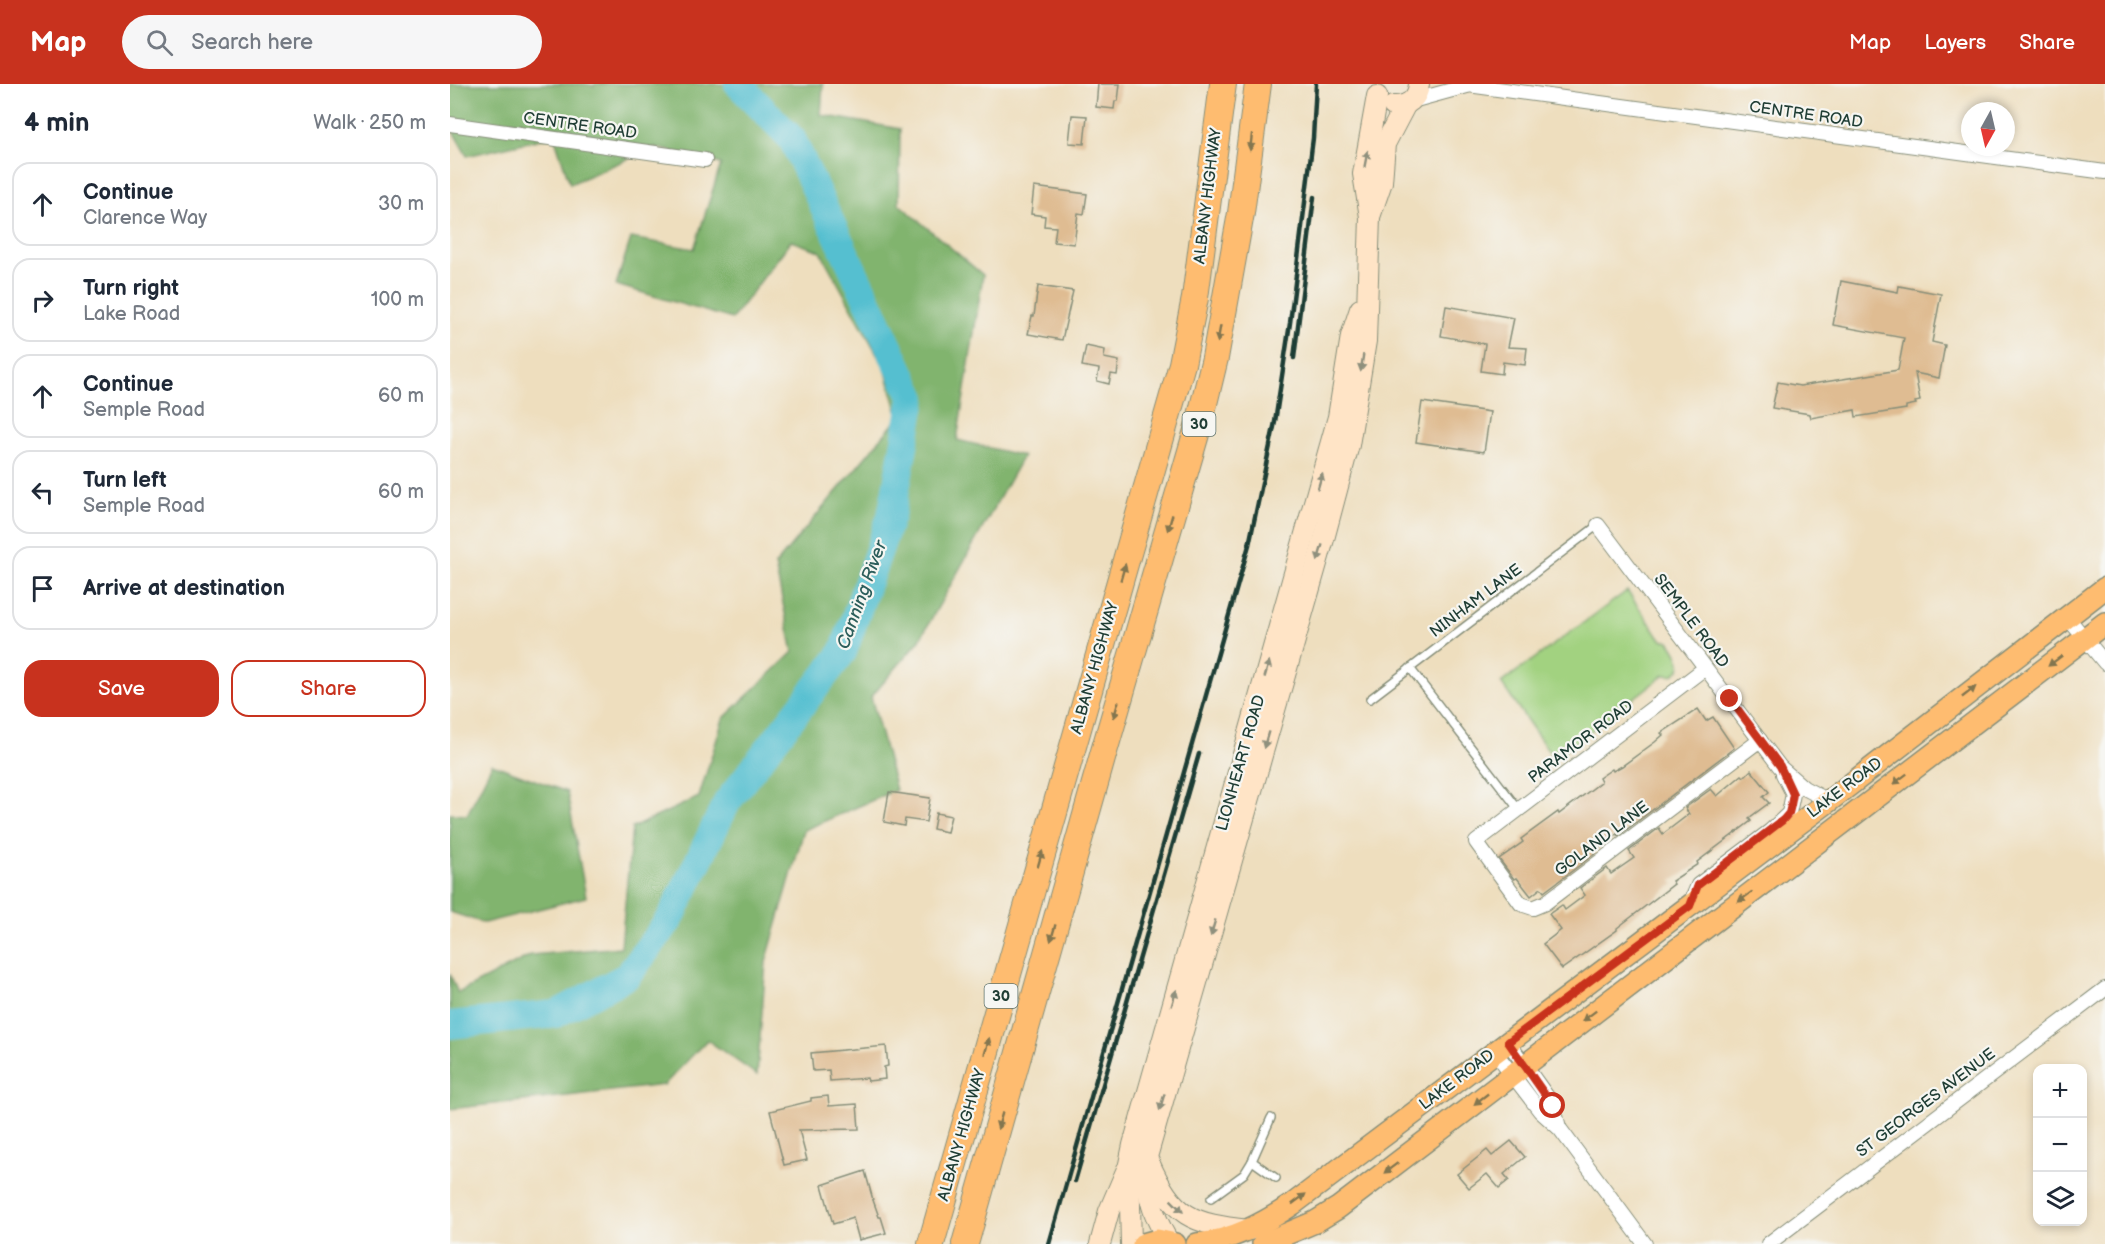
<!DOCTYPE html>
<html lang="en">
<head>
<meta charset="utf-8">
<style>
  :root { --surface:#fff; --page:#f6f6f7; --text:#1f2937; --muted:#747a83; --line:#e0e1e3; --accent:#c8321e }
  body { margin:0; font-family:"Balsamiq Sans",sans-serif; background:var(--page); color:var(--text) }
  .controls { position:absolute; right:18px; bottom:18px; display:grid; overflow:hidden; border-radius:12px; box-shadow:0 3px 9px #0003 }
  .controls button { width:54px; height:54px; display:grid; place-items:center; padding:0; border:0; border-bottom:2px solid var(--line); background:var(--surface); color:var(--text); font:30px sans-serif }
  .compass { position:absolute; left:1511px; top:18px; width:54px; height:54px; border-radius:50%; background:var(--surface); box-shadow:0 3px 9px #0003; rotate:188deg }
  .stop { position:absolute; width:18px; height:18px; margin:-14px; border:4px solid #c8321e; border-radius:50%; background:#fff }
  .stop.end { background:#c8321e; border-color:#fff; box-shadow:0 2px 6px #0008 }
  .list { margin:0; padding:0; list-style:none }
  h2 { display:flex; justify-content:space-between; align-items:center; height:78px; margin:0; padding:0 24px; font-size:26px }
  h2 small { font-size:20px; font-weight:400; color:var(--muted) }
  .list li { display:grid; grid-template-columns:39px 1fr auto; gap:18px; align-items:center; box-sizing:border-box; height:84px; margin:0 12px 12px; padding:0 12px; border:2px solid var(--line); border-radius:18px }
  .list b { display:block; font-size:22px; white-space:nowrap }
  .list p { margin:0; font-size:20px; white-space:nowrap; color:var(--muted) }
  .list em { font-size:20px; font-style:normal; color:var(--muted) }
  .actions { display:flex; gap:12px; padding:18px 24px }
  .actions a { flex:1; padding:14px 0; border:2px solid var(--accent); border-radius:18px; text-align:center; font-size:21px; color:var(--accent) }
  .actions .main { background:var(--accent); color:#fff }
  .icon { flex:none; width:33px; height:33px; fill:none; stroke:currentColor; stroke-width:2; stroke-linecap:round; stroke-linejoin:round }
  .map { position:relative; flex:none; width:1655px; height:1160px; overflow:hidden }
  header { display:flex; align-items:center; gap:36px; box-sizing:border-box; height:84px; padding:0 30px; background:var(--accent); color:#fff }
  header strong { font-size:28px }
  nav { display:flex; gap:33px; margin-inline-start:auto; font-size:21px }
  .search { width:420px; height:54px; background:var(--page); display:flex; align-items:center; gap:15px; box-sizing:border-box; padding:0 21px; border-radius:33px; color:var(--muted); font-size:22px }
  main { display:flex }
  aside { flex:1; background:var(--surface) }
  .map>svg:first-child { display:block }
  .green { fill:#a2d280; stroke:#60885a; stroke-width:1.5 }
  .forest { fill:#81b46e; stroke:#507851; stroke-width:1.5 }
  .lines { fill:none; stroke-linecap:round; stroke-linejoin:round }
  .river { stroke:#54bfd0; stroke-width:28 }
  .building { fill:#dfbc92 }
  .lane-casing { stroke:#868e79; stroke-width:10 }
  .street-casing { stroke:#868e79; stroke-width:16 }
  .secondary-casing { stroke:#868e79; stroke-width:22 }
  .primary-casing { stroke:#868e79; stroke-width:24 }
  .highway-casing { stroke:#868e79; stroke-width:28 }
  .lane { stroke:#fff; stroke-width:7 }
  .street { stroke:#fff; stroke-width:14 }
  .secondary { stroke:#ffe4c6; stroke-width:20 }
  .primary { stroke:#febc70; stroke-width:21 }
  .highway { stroke:#febc70; stroke-width:26 }
  .rail { stroke:#1f3d34; stroke-width:4.5 }
  .oneway { fill:#83764f }
  .oneway2 { fill:#8f907d }
  .route { stroke:#c8321e; stroke-width:8 }
  .labels { text-anchor:middle; dominant-baseline:central; stroke-width:4.5; stroke-linejoin:round; paint-order:stroke }
  .shield { fill:#f6f6f2; stroke:#60746d; stroke-width:1.5 }
  .shield-label { font-size:15px; font-weight:bold; fill:#1f3d34 }
  .street-label { font-size:16px; fill:#1f3d34; stroke:#f6f6f2 }
  .water-label { font-size:18px; font-style:italic; fill:#2c5e5b; stroke:#f6f6f2 }
</style>
</head>
<body>
<header>
<strong>Map</strong>
<div class="search"><svg class="icon" aria-label="search" viewBox="0 0 24 24"><circle cx="10" cy="10" r="6"/><path d="M15 15l6 6"/></svg>Search here</div>
<nav><a>Map</a><a>Layers</a><a>Share</a></nav>
</header>
<main>
<aside>
<h2>4 min<small>Walk · 250 m</small></h2>
<ul class="list">
<li><svg class="icon" aria-label="ahead" viewBox="0 0 24 24"><path d="M12 20V5M6 11l6-6 6 6"/></svg><div><b>Continue</b><p>Clarence Way</p></div><em>30 m</em></li>
<li><svg class="icon" aria-label="right" viewBox="0 0 24 24"><path d="M7 20v-9h11M14 6l5 5-5 5"/></svg><div><b>Turn right</b><p>Lake Road</p></div><em>100 m</em></li>
<li><svg class="icon" aria-label="ahead" viewBox="0 0 24 24"><path d="M12 20V5M6 11l6-6 6 6"/></svg><div><b>Continue</b><p>Semple Road</p></div><em>60 m</em></li>
<li><svg class="icon" aria-label="left" viewBox="0 0 24 24"><path d="M17 20v-9H6M10 6l-5 5 5 5"/></svg><div><b>Turn left</b><p>Semple Road</p></div><em>60 m</em></li>
<li><svg class="icon" aria-label="arrive" viewBox="0 0 24 24"><path d="M6 21V4h12l-3 4 3 4H6"/></svg><div><b>Arrive at destination</b></div></li>
</ul>
<div class="actions"><a class="main">Save</a><a>Share</a></div>
</aside>
<div class="map">
<svg width="1655" height="1160" viewBox="0 0 1655 1160">
  <rect width="100%" height="100%" fill="#f6f6f2"/>
  <filter id="ink" filterUnits="userSpaceOnUse"><feTurbulence type="fractalNoise" baseFrequency=".0167" numOctaves="2"/><feDisplacementMap in="SourceGraphic" scale="12" xChannelSelector="R" yChannelSelector="G"/><feConvolveMatrix kernelMatrix="1 2 1 2 8 2 1 2 1" color-interpolation-filters="sRGB"/></filter>
  <filter id="wash" filterUnits="userSpaceOnUse"><feTurbulence type="fractalNoise" baseFrequency=".008" numOctaves="4" result="noise"/><feDisplacementMap in="SourceGraphic" scale="24" xChannelSelector="R" yChannelSelector="G"/><feGaussianBlur stdDeviation="1.35" result="paint"/><feColorMatrix in="noise" values="0 0 0 0 0 0 0 0 0 0 0 0 0 0 0 0 0 1.4 0 .05"/><feComposite in="paint" operator="in"/></filter>
  <g filter="url(#wash)">
    <rect width="100%" height="100%" fill="#eedebe"/>
    <path class="green" d="M1177,507L1211,555L1219,557C1224,564 1238,583 1224,590C1221,592 1217,591 1214,591L1104,675L1051,599Z"/>
    <g class="forest">
      <path d="M0,0H135L144,2L145,0H373L371,31L450,45L449,120L533,191L507,356L573,372L469,557L421,613L446,706L354,746L316,878L307,991L257,956L214,1001L0,1025V890L8,909L81,871L171,863L182,744L249,713L273,635L343,568L325,481L449,333L435,284L370,167L341,157L282,235L166,201L181,154L244,165L271,80L205,63L120,100L104,52L17,72L0,42Z"/>
      <path d="M42,680L117,708L136,813L34,839L0,828V730L17,731Z"/>
    </g>
    <g class="lines">
      <path class="river" d="M0,941L106,930L177,892L220,835L277,718L393,568L441,432L463,314L342,55L288,0"/>
    </g>
    <g id="blocks">
      <g class="building">
        <path d="M648,0H670L668,17H665L664,25L646,23Z"/>
        <path d="M622,31L637,32L634,60L619,59Z"/>
        <path d="M584,103L637,110L634,130L628,129L624,160L604,158L606,143L594,142L595,132L581,130Z"/>
        <path d="M1391,197L1448,208L1449,202L1491,210L1482,258L1495,261L1489,294L1465,289L1470,317L1465,318L1466,320L1456,322V325L1406,333L1405,326L1361,334L1360,330L1322,324L1328,298L1350,302L1448,286L1454,254L1383,241Z"/>
        <path d="M588,202L623,207L612,256L578,250L582,232H584Z"/>
        <path d="M996,222L1064,234L1058,263L1077,264L1075,281L1053,278L1052,290L1031,287L1035,260L991,252Z"/>
        <path d="M636,262L655,266L654,274L669,277L667,291L661,290L659,300L647,297L649,285L632,282Z"/>
        <path d="M972,318L1040,328L1034,368L966,358Z"/>
        <path d="M1248,625L1256,637L1263,633L1284,664L1168,752L1167,750L1144,767L1146,769L1094,808L1091,804L1081,812L1067,794L1064,795L1049,775L1073,758L1071,755L1108,728L1109,730L1151,698L1149,694L1162,685L1163,687L1172,682L1205,658L1213,651L1211,649Z"/>
        <path d="M1301,686L1319,708L1313,713L1319,719L1299,734L1301,737L1247,778L1248,780L1222,797L1224,800L1167,844V846L1112,885L1093,860L1111,846L1099,830L1112,821L1115,826L1135,811L1130,804L1157,784L1161,790L1184,774L1179,767L1209,744L1213,750L1239,730L1235,724L1261,705L1267,712L1292,691L1294,693Z"/>
        <path d="M439,708L480,714L476,738L455,735L454,742L434,738Z"/>
        <path d="M486,729L501,732L497,748L483,745Z"/>
        <path d="M436,962L438,982L434,983L435,995L418,997L417,994L380,997L379,986L363,987L361,969Z"/>
        <path d="M378,1012L379,1022L407,1020L409,1045L349,1046L357,1076L334,1081L320,1027L361,1017V1014Z"/>
        <path d="M1061,1057L1075,1073L1054,1090L1059,1096L1049,1104L1037,1090L1019,1104L1007,1090L1037,1066L1042,1072Z"/>
        <path d="M415,1087L423,1116L429,1133H431L436,1149L409,1156L403,1134L383,1140L372,1101Z"/>
      </g>
    </g>
  </g>
  <g filter="url(#ink)">
    <use href="#blocks" fill-opacity="0" stroke="#868e79" stroke-width="1.5"/>
    <g class="lines">
      <defs>
        <g id="lane">
          <path d="M960,584L1069,726"/>
          <path d="M920,615L1148,441"/>
          <path d="M802,1077L826,1094"/>
          <path d="M761,1114L794,1090L802,1077L821,1034"/>
        </g>
        <g id="street">
          <path d="M1011,0L1655,88"/>
          <path d="M962,17L1017,2"/>
          <path d="M0,40L255,76"/>
          <path d="M1148,441L1330,683L1354,704L1379,717"/>
          <path d="M1617,533L1655,579"/>
          <path d="M1255,584L1026,758L1071,820L1083,824L1095,819L1310,656"/>
          <path d="M1240,820L1248,801L1320,747L1339,729L1343,710L1333,690"/>
          <path d="M1058,958L1103,1021L1109,1043"/>
          <path d="M1045,968L1090,1027L1110,1045L1195,1160"/>
          <path d="M1318,1160L1655,905"/>
        </g>
        <g id="secondary">
          <path d="M943,22C958,23 968,14 969,0"/>
          <path d="M921,130L932,98L935,60L956,20"/>
          <path d="M699,1078C723,1133 742,1140 799,1146"/>
          <path d="M718,1157C701,1127 695,1107 697,1073L874,455L899,361L916,257L920,133L913,90L927,12"/>
          <path d="M650,1160L659,1127L677,1085"/>
          <path d="M681,1160L679,1080L683,1061L888,333L901,252L910,225"/>
        </g>
        <g id="primary">
          <path d="M693,1160L707,1156L725,1160"/>
          <path d="M747,1160C783,1156 813,1140 843,1120L1379,717L1655,504"/>
          <path d="M813,1160L865,1138L888,1124L1655,539"/>
        </g>
        <g id="highway">
          <path d="M481,1160L732,280L745,214L773,0"/>
          <path d="M515,1160L653,671L750,336L765,274L791,129L808,0"/>
        </g>
      </defs>
      <use href="#lane" class="lane-casing"/>
      <use href="#street" class="street-casing"/>
      <use href="#secondary" class="secondary-casing"/>
      <use href="#primary" class="primary-casing"/>
      <use href="#highway" class="highway-casing"/>
      <use href="#lane" class="lane"/>
      <use href="#street" class="street"/>
      <use href="#secondary" class="secondary"/>
      <use href="#primary" class="primary"/>
      <use href="#highway" class="highway"/>
      <g class="rail">
        <path d="M844,274L864,113"/>
        <path d="M625,1097L749,670"/>
        <path d="M599,1160L799,461L825,338L840,239L863,54L866,0"/>
      </g>
    </g>
    <defs><path id="oneway-solid" d="M-6-.8H1V-3.2L6.5 0L1 3.2V.8H-6Z" transform="scale(1.5)"/></defs>
    <g class="oneway">
      <use href="#oneway-solid" transform="translate(801 58) rotate(97)"/>
      <use href="#oneway-solid" transform="translate(769 250) rotate(100)"/>
      <use href="#oneway-solid" transform="translate(720 439) rotate(106)"/>
      <use href="#oneway-solid" transform="translate(673 488) rotate(-74)"/>
      <use href="#oneway-solid" transform="translate(1605 577) rotate(143)"/>
      <use href="#oneway-solid" transform="translate(1519 608) rotate(-38)"/>
      <use href="#oneway-solid" transform="translate(666 626) rotate(106)"/>
      <use href="#oneway-solid" transform="translate(1450 695) rotate(143)"/>
      <use href="#oneway-solid" transform="translate(590 775) rotate(-74)"/>
      <use href="#oneway-solid" transform="translate(1295 813) rotate(143)"/>
      <use href="#oneway-solid" transform="translate(603 849) rotate(106)"/>
      <use href="#oneway-solid" transform="translate(1139 932) rotate(143)"/>
      <use href="#oneway-solid" transform="translate(537 962) rotate(-74)"/>
      <use href="#oneway-solid" transform="translate(1031 1015) rotate(142)"/>
      <use href="#oneway-solid" transform="translate(550 1037) rotate(106)"/>
      <use href="#oneway-solid" transform="translate(941 1084) rotate(143)"/>
      <use href="#oneway-solid" transform="translate(849 1115) rotate(-37)"/>
    </g>
    <g class="oneway2">
      <use href="#oneway-solid" transform="translate(916 75) rotate(-79)"/>
      <use href="#oneway-solid" transform="translate(912 279) rotate(99)"/>
      <use href="#oneway-solid" transform="translate(870 397) rotate(-74)"/>
      <use href="#oneway-solid" transform="translate(870 469) rotate(106)"/>
      <use href="#oneway-solid" transform="translate(817 585) rotate(-74)"/>
      <use href="#oneway-solid" transform="translate(816 656) rotate(106)"/>
      <use href="#oneway-solid" transform="translate(763 844) rotate(106)"/>
      <use href="#oneway-solid" transform="translate(724 914) rotate(-74)"/>
      <use href="#oneway-solid" transform="translate(712 1018) rotate(107)"/>
      <use href="#oneway-solid" transform="translate(727 1122) rotate(45)"/>
    </g>
  </g>
  <g class="lines" filter="url(#ink)">
    <path class="route" d="M1103,1022L1058,958L1240,822L1248,801L1333,736L1339,729L1341,721L1343,710L1330,682L1280,615"/>
  </g>
  <g class="labels">
    <g class="shield">
      <rect x="732.5" y="328" width="33" height="24" rx="4.5"/>
      <rect x="534.5" y="900" width="33" height="24" rx="4.5"/>
    </g>
    <g class="shield-label">
      <text x="749" y="340">30</text>
      <text x="551" y="912">30</text>
    </g>
    <g class="street-label">
      <text transform="translate(1356 31) rotate(8)">CENTRE ROAD</text>
      <text transform="translate(130 42) rotate(8)">CENTRE ROAD</text>
      <text transform="translate(758 112) rotate(-83)">ALBANY HIGHWAY</text>
      <text transform="translate(1026 517) rotate(-37)">NINHAM LANE</text>
      <text transform="translate(1241 537) rotate(53)">SEMPLE ROAD</text>
      <text transform="translate(645 584) rotate(-74)">ALBANY HIGHWAY</text>
      <text transform="translate(1131 658) rotate(-37)">PARAMOR ROAD</text>
      <text transform="translate(791 679) rotate(-74)">LIONHEART ROAD</text>
      <text transform="translate(1395 704) rotate(-37)">LAKE ROAD</text>
      <text transform="translate(1152 755) rotate(-37)">GOLAND LANE</text>
      <text transform="translate(1007 996) rotate(-37)">LAKE ROAD</text>
      <text transform="translate(1476 1019) rotate(-37)">ST GEORGES AVENUE</text>
      <text transform="translate(512 1051) rotate(-74)">ALBANY HIGHWAY</text>
    </g>
    <g class="water-label">
      <text transform="translate(412 511) rotate(-70)">Canning River</text>
    </g>
  </g>
</svg>
<div class="controls">
<button>+</button>
<button>−</button>
<button><svg class="icon" aria-label="layers" viewBox="0 0 24 24"><path d="M12 4l9 5-9 5-9-5zM3 14l9 5 9-5"/></svg></button>
</div>
<svg class="compass" viewBox="-18 -18 36 36"><path d="M0-13l5 13h-10z" fill="#e53935"/><path d="M0 13l5-13h-10z" fill="#747a83"/></svg>
<div class="stop" style="left:1103px;top:1022px"></div>
<div class="stop end" style="left:1280px;top:615px"></div>
</div>
</main>
</body>
</html>
